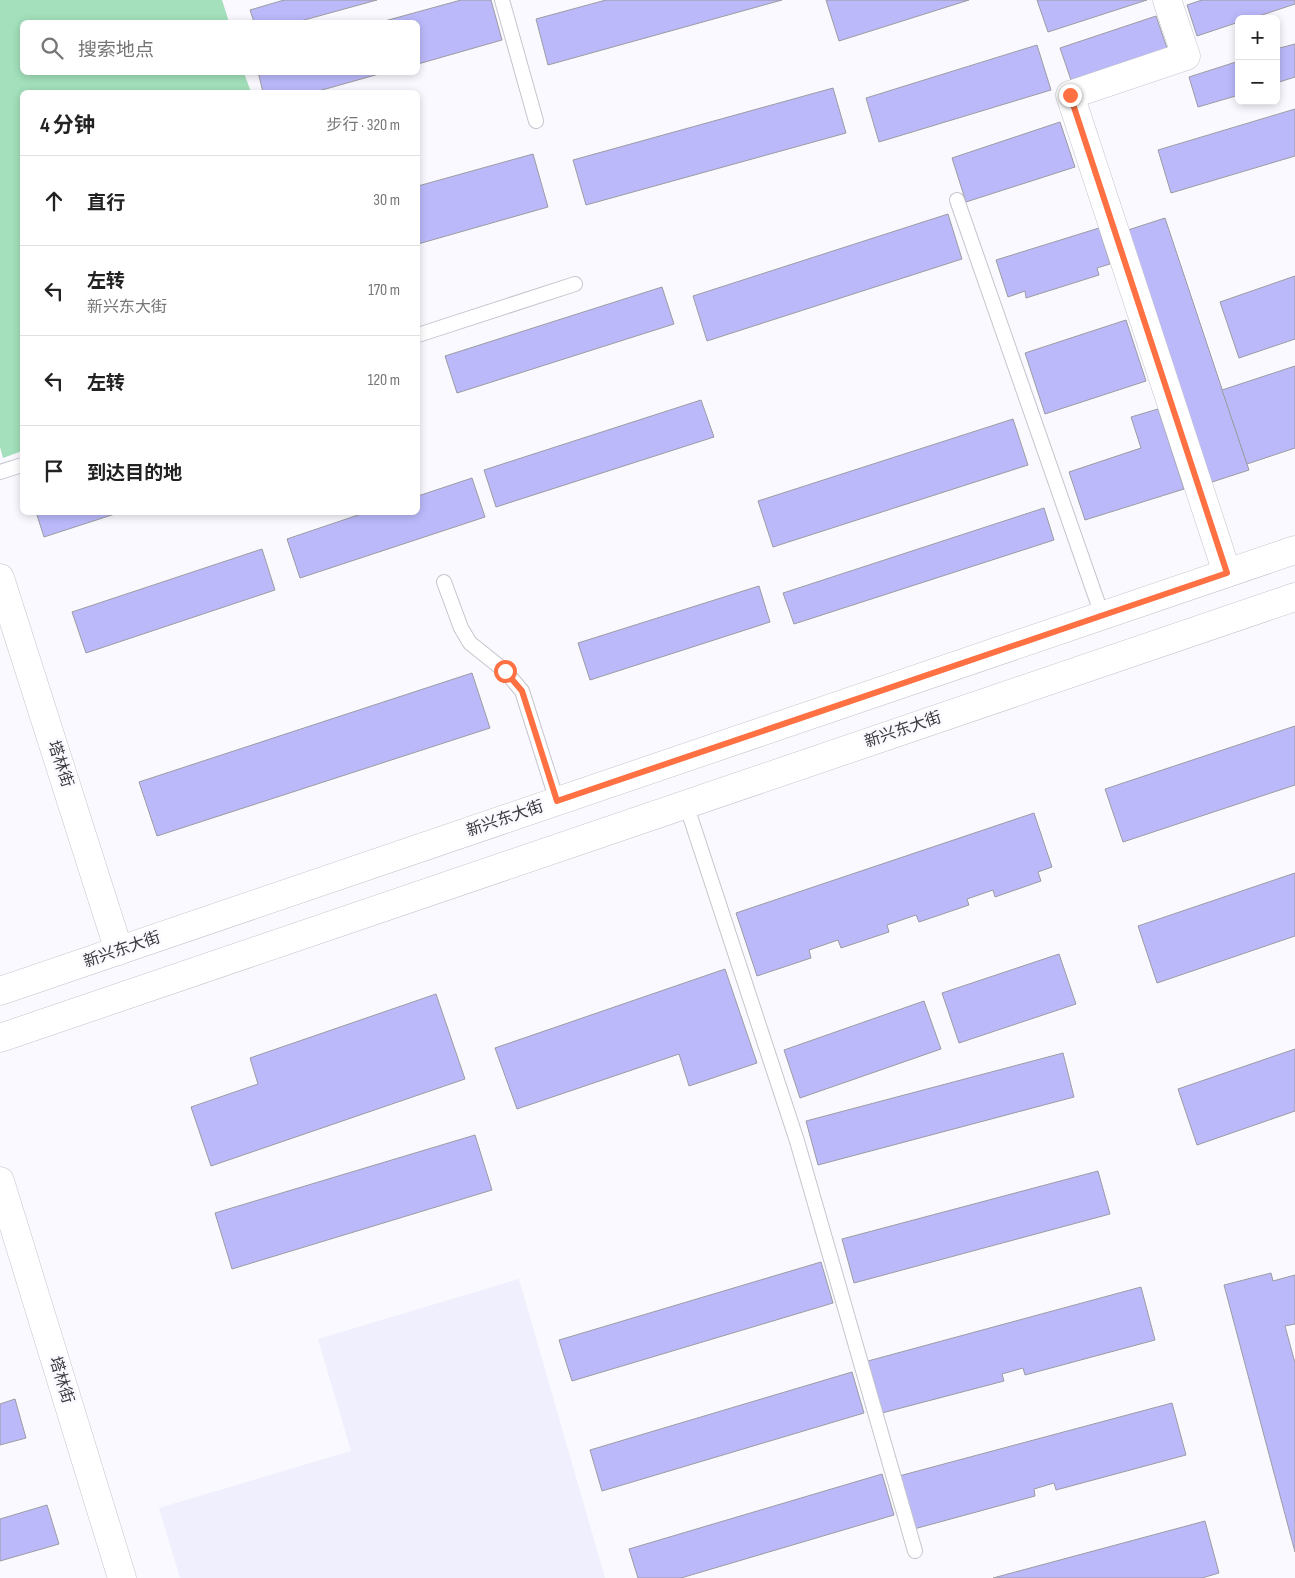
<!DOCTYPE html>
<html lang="zh">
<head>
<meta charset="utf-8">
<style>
  :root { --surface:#fff; --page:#f6f6f6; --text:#222; --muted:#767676; --line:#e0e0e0 }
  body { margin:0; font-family:"Sofia Sans Condensed","Noto Sans SC",sans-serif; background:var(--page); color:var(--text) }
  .controls { position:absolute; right:15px; top:15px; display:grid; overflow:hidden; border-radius:8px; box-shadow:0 2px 8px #0003 }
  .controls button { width:45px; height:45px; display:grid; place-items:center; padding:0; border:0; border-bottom:1px solid var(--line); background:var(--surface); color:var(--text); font:25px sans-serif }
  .stop { position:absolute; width:15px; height:15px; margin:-11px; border:4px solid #ff7043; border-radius:50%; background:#fff }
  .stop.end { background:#ff7043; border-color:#fff; box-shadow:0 1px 5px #0008 }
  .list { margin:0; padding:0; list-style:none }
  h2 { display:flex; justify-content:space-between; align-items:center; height:65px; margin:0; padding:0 20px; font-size:21px }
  h2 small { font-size:16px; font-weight:400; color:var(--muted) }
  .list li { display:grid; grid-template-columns:32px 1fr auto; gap:15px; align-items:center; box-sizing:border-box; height:90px; padding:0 20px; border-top:1px solid var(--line) }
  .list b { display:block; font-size:19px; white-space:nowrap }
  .list p { margin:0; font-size:16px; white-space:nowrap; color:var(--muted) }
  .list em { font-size:16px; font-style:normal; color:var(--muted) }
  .icon { flex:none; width:28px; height:28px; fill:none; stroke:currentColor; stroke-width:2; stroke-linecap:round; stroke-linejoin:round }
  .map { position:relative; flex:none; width:1295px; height:1578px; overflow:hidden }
  .search { position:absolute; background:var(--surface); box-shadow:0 2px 8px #0003; left:20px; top:20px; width:400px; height:55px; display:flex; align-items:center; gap:12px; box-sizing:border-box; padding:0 18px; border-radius:8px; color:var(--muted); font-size:19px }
  .panel { position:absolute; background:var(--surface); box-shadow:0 2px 8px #0003; left:20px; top:90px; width:400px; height:425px; border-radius:8px }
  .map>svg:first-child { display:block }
  .built { fill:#efeffd }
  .green { fill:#a3e0bb }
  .building { fill:#bbb9fa; stroke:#9c9ca2 }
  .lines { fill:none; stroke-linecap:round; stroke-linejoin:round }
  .lane-casing { stroke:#c5c6cc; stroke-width:16 }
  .street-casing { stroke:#c5c6cc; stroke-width:29 }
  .secondary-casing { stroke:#c5c6cc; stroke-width:29 }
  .lane { stroke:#fff; stroke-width:14 }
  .street { stroke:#fff; stroke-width:28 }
  .secondary { stroke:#fff; stroke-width:28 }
  .route { stroke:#ff7043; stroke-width:6 }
  .labels { text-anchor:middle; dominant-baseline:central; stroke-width:5; stroke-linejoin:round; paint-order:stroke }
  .street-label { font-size:16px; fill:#3b3b3d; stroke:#f9f9ff }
</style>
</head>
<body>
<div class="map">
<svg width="1295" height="1578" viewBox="0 0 1295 1578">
  <rect width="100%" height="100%" fill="#f9f9ff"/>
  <path class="built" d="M519,1279L605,1578H180L159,1508L351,1451L318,1339Z"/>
  <path class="green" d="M0,0H222L229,22H22V72L244,73L251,92H22V451L3,458L0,447Z"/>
  <g class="building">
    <path d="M284,0H377L297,22H254L250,10Z"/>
    <path d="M461,0H491L502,40L418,64V22H381Z"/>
    <path d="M606,0H782L548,65L536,19Z"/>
    <path d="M826,0H969L839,41Z"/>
    <path d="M1037,0H1147L1048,32Z"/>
    <path d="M1202,0H1295V4L1250,19H1239V22L1197,36L1187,5Z"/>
    <path d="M1156,16L1167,48L1071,80L1060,48Z"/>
    <path d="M1295,44V77L1276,83V49Z"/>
    <path d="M1037,45L1051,90L879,142L866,98Z"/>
    <path d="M1239,61V95L1198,107L1189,77Z"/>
    <path d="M258,72H386L315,92H263Z"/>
    <path d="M833,88L846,133L586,205L573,160Z"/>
    <path d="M1295,109V156L1171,193L1158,150Z"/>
    <path d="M1060,122L1075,167L966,202L952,158Z"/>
    <path d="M533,154L548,207L418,244V186Z"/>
    <path d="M948,214L962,259L707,341L693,296Z"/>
    <path d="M1165,218L1249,470L1209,483L1125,231Z"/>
    <path d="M1099,228L1110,264L1097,268L1099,275L1026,298L1025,291L1008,297L996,260Z"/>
    <path d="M1295,276V339L1239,358L1220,302Z"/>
    <path d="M662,287L674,324L457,393L445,356Z"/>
    <path d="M1126,320L1146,381L1045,414L1025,353Z"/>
    <path d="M1295,366V448L1247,464L1222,390Z"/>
    <path d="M701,400L714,437L496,507L484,470Z"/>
    <path d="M1158,409L1184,489L1085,520L1069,472L1141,448L1131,417Z"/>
    <path d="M1013,419L1028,465L773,547L758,501Z"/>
    <path d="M472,478L485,517L300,578L287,539L367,512H418V496Z"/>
    <path d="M1044,508L1054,540L794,624L783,593Z"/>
    <path d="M36,512H121L44,537Z"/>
    <path d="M262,549L275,590L86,653L72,612Z"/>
    <path d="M759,586L770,622L590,680L578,643Z"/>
    <path d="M472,673L490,728L157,836L139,782Z"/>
    <path d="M1295,726V785L1123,842L1105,789Z"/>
    <path d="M1034,813L1052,867L1038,872L1041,881L995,897L993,890L967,899L969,905L919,922L916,915L887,925L889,932L841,948L838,940L809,950L811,958L757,976L736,913Z"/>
    <path d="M1295,873V936L1157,983L1138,926Z"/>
    <path d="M1059,954L1076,1004L959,1043L942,993Z"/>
    <path d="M725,969L757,1063L689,1086L679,1054L517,1109L495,1048Z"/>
    <path d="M436,994L465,1079L211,1166L191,1107L258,1084L250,1058Z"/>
    <path d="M924,1001L941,1049L800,1098L784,1050Z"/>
    <path d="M1295,1049V1111L1197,1145L1178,1089Z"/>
    <path d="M1063,1053L1074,1097L818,1165L806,1121Z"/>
    <path d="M475,1135L492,1190L232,1269L215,1213Z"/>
    <path d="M1098,1171L1110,1214L854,1283L842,1239Z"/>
    <path d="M821,1262L833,1303L572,1381L559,1340Z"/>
    <path d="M1271,1273L1273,1281L1295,1275V1324L1285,1326L1295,1363V1552L1224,1285Z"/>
    <path d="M1141,1287L1155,1340L1025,1375L1023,1368L1002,1374L1004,1381L882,1413L868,1361Z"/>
    <path d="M852,1372L864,1413L602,1491L590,1450Z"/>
    <path d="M15,1399L26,1438L0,1445V1404Z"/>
    <path d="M1172,1403L1186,1455L1056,1490L1054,1483L1034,1489L1035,1496L914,1529L899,1476Z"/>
    <path d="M882,1474L894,1515L681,1578H638L629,1549Z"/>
    <path d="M47,1505L59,1544L0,1561V1519Z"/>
    <path d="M1205,1521L1219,1573L1202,1578H993Z"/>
  </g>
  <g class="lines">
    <defs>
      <g id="lane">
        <path d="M502,0L536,121"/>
        <path d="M957,200L1102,615"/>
        <path d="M418,335L575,284"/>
        <path d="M0,472L22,465"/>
        <path d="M444,582L461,628L470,643L505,671L522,691L557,801"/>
        <path d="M686,804L797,1141L915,1551"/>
      </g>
      <g id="street">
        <path d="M1167,0L1186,56L1070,95L1227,573"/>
        <path d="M0,1181L122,1578"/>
      </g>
      <g id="secondary">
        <path d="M0,578L119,951"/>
        <path d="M0,991L1295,550"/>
        <path d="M0,1038L1295,597"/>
      </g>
    </defs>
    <use href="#lane" class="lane-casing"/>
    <use href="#street" class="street-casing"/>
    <use href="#secondary" class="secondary-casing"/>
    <use href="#lane" class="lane"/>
    <use href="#street" class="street"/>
    <use href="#secondary" class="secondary"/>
  </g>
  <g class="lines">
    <path class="route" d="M505,671L522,691L557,801L1227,573L1070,95"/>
  </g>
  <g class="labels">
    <g class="street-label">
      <text transform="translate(903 730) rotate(-19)">新兴东大街</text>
      <text transform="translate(60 764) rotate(72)">塔林街</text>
      <text transform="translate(505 819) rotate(-19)">新兴东大街</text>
      <text transform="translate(122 950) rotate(-19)">新兴东大街</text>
      <text transform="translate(61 1380) rotate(73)">塔林街</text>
    </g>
  </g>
</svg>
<div class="controls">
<button>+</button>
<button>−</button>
</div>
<div class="stop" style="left:505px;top:671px"></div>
<div class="stop end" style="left:1070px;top:95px"></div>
<div class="search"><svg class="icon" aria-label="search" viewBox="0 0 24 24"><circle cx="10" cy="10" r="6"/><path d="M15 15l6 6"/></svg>搜索地点</div>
<section class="panel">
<h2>4 分钟<small>步行 · 320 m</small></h2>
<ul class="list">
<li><svg class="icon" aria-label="ahead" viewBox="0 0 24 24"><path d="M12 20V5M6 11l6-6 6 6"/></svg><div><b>直行</b></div><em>30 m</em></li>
<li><svg class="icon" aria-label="left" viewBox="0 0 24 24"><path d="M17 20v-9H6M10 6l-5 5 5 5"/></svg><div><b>左转</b><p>新兴东大街</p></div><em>170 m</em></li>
<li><svg class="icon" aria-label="left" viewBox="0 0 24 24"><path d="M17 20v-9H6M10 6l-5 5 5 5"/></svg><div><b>左转</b></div><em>120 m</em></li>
<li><svg class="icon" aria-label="arrive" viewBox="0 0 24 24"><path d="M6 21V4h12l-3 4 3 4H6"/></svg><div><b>到达目的地</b></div></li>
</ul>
</section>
</div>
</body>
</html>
